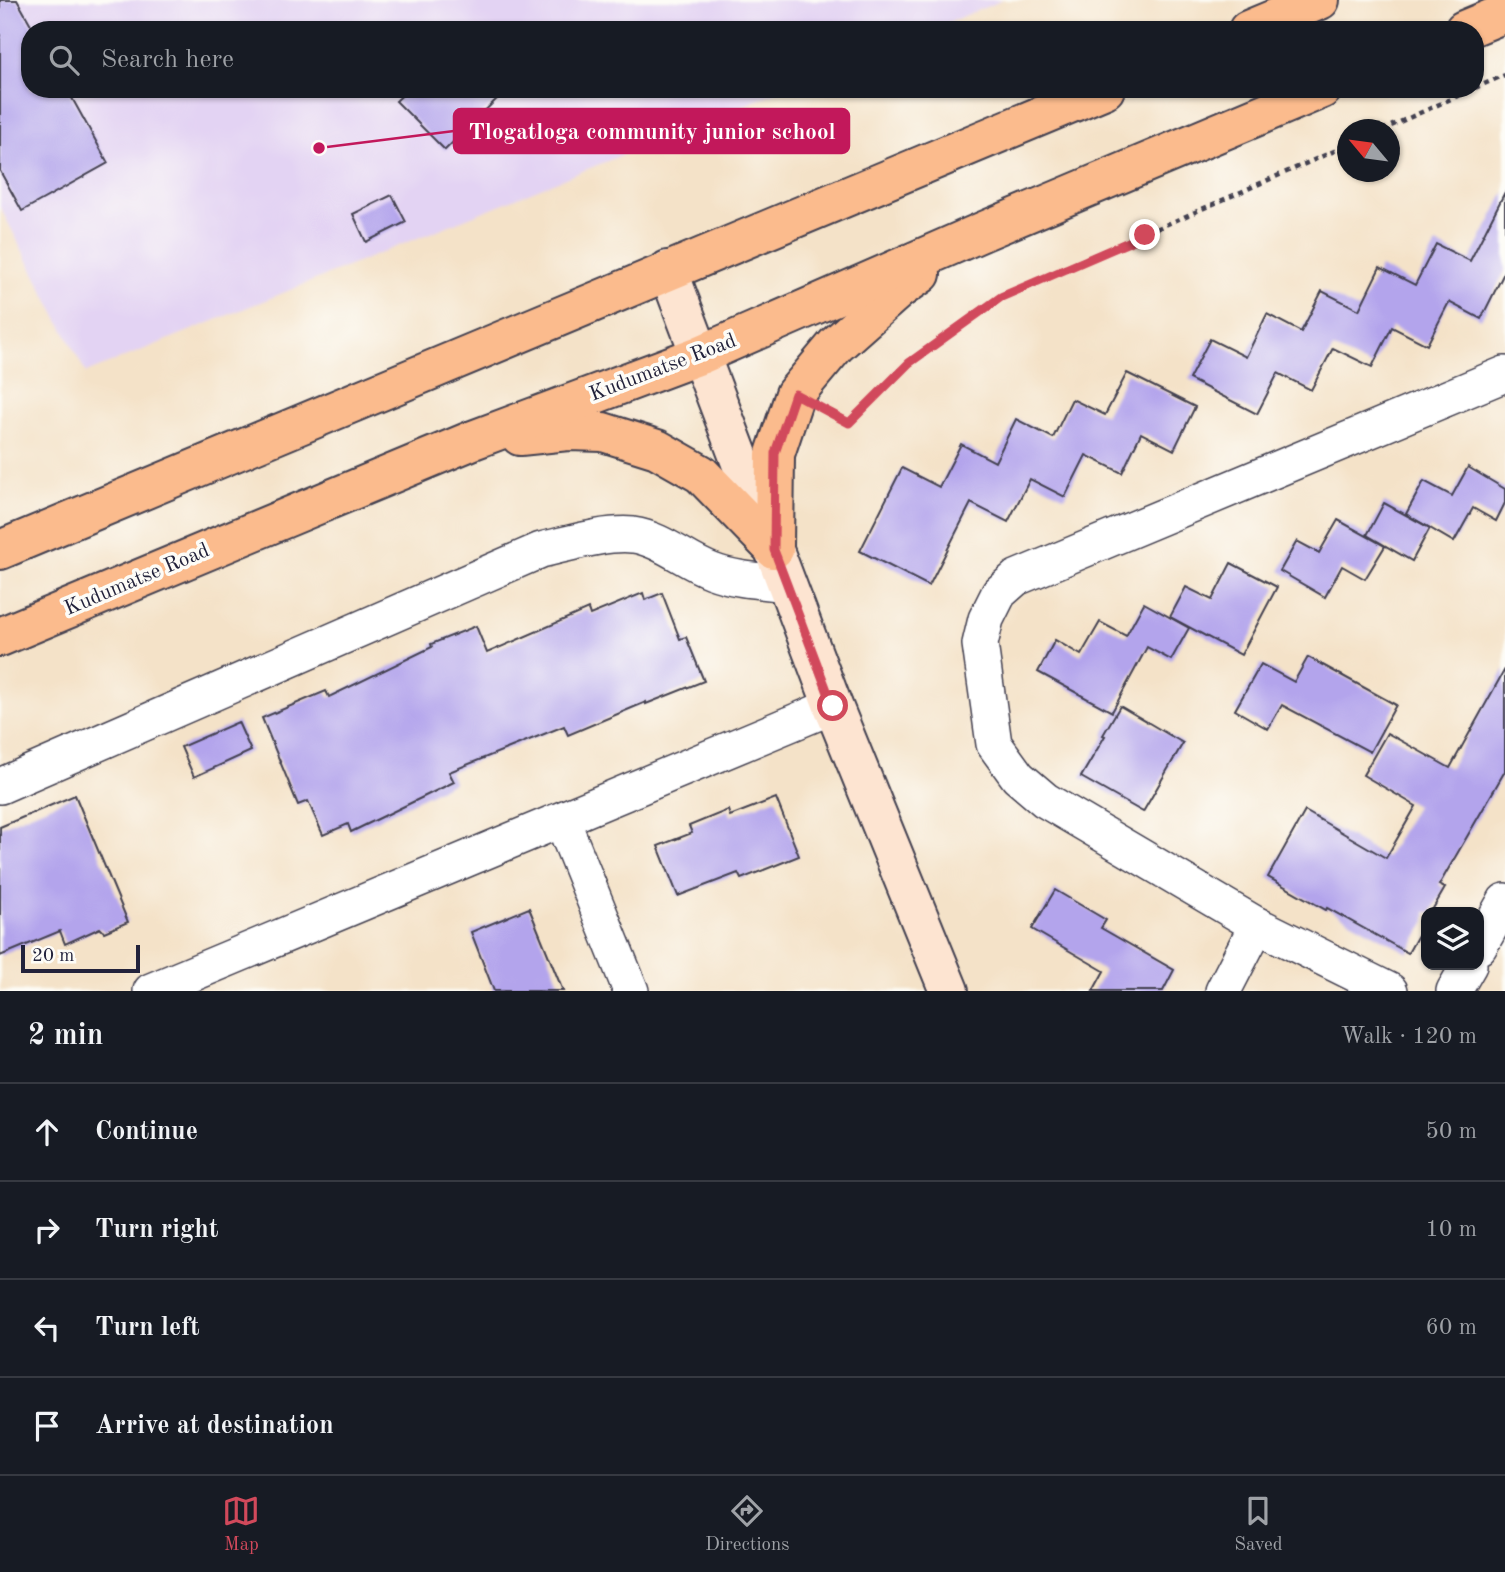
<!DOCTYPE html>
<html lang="en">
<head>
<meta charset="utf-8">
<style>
  :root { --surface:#171b24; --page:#20242c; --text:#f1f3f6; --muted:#9ea1a6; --line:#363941; --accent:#d1495b }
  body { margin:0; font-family:"Old Standard TT",serif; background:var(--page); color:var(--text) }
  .controls { position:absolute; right:21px; bottom:21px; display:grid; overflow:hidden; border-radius:14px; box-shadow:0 2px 5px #0004 }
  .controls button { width:63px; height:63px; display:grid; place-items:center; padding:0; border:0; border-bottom:2px solid var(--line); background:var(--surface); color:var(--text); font:35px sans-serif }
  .compass { position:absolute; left:1337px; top:119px; width:63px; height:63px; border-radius:50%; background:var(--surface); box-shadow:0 2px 5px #0004; rotate:299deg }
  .scale { position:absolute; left:21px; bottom:18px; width:119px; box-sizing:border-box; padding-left:7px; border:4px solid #22223b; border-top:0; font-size:19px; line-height:24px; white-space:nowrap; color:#22223b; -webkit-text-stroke:5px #fdfcf7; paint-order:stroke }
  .stop { position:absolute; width:21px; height:21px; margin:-16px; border:5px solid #d1495b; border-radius:50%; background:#fff }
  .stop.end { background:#d1495b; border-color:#fff; box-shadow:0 2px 7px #0008 }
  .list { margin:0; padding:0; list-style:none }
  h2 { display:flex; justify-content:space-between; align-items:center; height:91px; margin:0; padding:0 28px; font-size:30px }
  h2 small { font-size:23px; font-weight:400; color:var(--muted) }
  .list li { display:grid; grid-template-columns:46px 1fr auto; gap:21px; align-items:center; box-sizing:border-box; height:98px; padding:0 28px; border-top:2px solid var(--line) }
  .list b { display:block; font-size:26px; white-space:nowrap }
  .list em { font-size:23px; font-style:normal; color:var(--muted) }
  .icon { flex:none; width:38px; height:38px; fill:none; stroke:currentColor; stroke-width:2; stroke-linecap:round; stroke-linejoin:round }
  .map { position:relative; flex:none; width:1505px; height:991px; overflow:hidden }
  .search { position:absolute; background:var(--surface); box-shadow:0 2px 5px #0004; left:21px; right:21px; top:21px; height:77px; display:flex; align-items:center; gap:18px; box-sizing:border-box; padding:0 24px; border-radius:28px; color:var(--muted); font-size:26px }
  .sheet { height:483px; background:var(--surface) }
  nav { display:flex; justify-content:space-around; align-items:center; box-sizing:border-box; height:98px; border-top:2px solid var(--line); background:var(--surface); font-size:19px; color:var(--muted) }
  nav a { display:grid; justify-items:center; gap:4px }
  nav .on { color:var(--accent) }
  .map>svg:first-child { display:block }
  .built { fill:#e3d3f3 }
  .building { fill:#b3a4ec }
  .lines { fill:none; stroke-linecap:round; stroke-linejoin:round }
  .street-casing { stroke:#423f50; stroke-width:38 }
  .secondary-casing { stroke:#423f50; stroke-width:42 }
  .primary-casing { stroke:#423f50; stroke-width:42 }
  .path { stroke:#423f50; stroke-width:4.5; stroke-dasharray:5 5; stroke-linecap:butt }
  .street { stroke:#fff; stroke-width:35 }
  .secondary { stroke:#fde4d1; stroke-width:38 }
  .primary { stroke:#fbbb8d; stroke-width:38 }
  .route { stroke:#d1495b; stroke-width:9 }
  .labels { text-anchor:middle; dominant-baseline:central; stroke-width:7; stroke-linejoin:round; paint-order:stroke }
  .street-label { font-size:21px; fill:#22223b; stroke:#fdfcf7 }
  .leader { fill:none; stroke:#c2185b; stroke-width:2.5 }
  .callout-dot { fill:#c2185b; stroke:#fdfcf7; stroke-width:2.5 }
  .callout { fill:#c2185b; stroke:#c2185b; stroke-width:2.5 }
  .callout-label { font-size:23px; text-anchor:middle; font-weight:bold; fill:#fff }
</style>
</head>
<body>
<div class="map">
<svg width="1505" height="991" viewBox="0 0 1505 991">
  <rect width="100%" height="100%" fill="#fdfcf7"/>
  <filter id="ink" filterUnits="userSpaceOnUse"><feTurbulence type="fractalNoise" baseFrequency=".0143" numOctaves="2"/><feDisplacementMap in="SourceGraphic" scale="14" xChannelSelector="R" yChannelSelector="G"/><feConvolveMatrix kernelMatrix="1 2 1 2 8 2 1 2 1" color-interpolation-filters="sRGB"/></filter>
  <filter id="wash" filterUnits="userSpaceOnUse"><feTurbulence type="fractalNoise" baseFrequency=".00686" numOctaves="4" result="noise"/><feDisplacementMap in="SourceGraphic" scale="28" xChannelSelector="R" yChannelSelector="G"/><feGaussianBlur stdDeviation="1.57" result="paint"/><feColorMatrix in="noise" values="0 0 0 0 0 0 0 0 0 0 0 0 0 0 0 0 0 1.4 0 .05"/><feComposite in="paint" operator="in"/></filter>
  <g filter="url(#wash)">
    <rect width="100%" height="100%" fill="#f4e2c8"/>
    <path class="built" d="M0,0H1003L930,30H30V89H784L86,373L0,207Z"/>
    <g id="blocks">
      <g class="building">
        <path d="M0,0H17L34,30H30V89H67L108,163L22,211L0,171Z"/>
        <path d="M409,89H507L445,150L396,101Z"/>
        <path d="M1505,192V271L1481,319L1449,302L1427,345L1392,327L1372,367L1333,348L1311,390L1278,373L1257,414L1189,379L1210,339L1246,357L1267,314L1301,332L1322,291L1359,310L1380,267L1415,285L1436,244L1470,261Z"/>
        <path d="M392,195L406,222L366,242L353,214Z"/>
        <path d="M1127,373L1195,407L1174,450L1141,433L1122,473L1086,455L1065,497L1030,479L1008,522L971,503L929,586L860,551L902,468L939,487L961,444L995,462L1016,419L1053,438L1072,399L1105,415Z"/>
        <path d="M1468,467L1505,489V503L1496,521L1473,508L1454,542L1406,514L1424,481L1452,496Z"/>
        <path d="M1384,503L1430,528L1412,561L1367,535Z"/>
        <path d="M1338,520L1385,546L1365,579L1342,566L1325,597L1280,571L1297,541L1319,553Z"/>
        <path d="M1231,563L1277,587L1241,655L1170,617L1186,587L1212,600Z"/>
        <path d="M643,593L645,600L662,593L680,639L686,637L704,681L646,704V702L568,735L564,726L449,772L454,782L351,832L348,824L323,835L308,801L298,805L262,718L326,691L329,697L432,647L431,644L476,626L487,653L588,609L590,615Z"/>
        <path d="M1144,603L1189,628L1171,660L1147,647L1112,712L1038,672L1055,640L1081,655L1100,622L1126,636Z"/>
        <path d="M1308,657L1396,705L1370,752L1282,705L1268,729L1235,710L1261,664L1294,682Z"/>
        <path d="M1505,669V771L1439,885L1445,888L1431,912H1426V921L1408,953L1327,908L1326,910L1268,877L1305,811L1386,858L1416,806L1363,775L1387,733L1450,768Z"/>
        <path d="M1120,706L1183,743L1143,812L1081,777L1105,736L1103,735Z"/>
        <path d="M238,722L251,751L194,777L181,747Z"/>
        <path d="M75,795L128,922L104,932L100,928L65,944L60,931L0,956V827Z"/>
        <path d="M776,798L799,856L741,879L738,873L678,896L658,846L692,833L689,826L728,810L730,816Z"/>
        <path d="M1055,890L1106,920L1101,928L1174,970L1163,991H1093L1104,971L1032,929Z"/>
        <path d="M529,908L563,991H494L471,932Z"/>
      </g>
    </g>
  </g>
  <g filter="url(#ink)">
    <use href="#blocks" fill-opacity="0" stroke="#423f50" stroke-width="2"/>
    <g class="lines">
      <defs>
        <g id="street">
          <path d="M0,786L541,550C568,544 606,532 633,535C662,539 685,561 712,571C736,580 763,581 788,584"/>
          <path d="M562,820L631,991"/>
          <path d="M1479,947L1505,901"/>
          <path d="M151,991L833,706"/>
          <path d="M1223,991L1257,925"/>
          <path d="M1390,991L1257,925L1045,800L1018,777L994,744L980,644L986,619L999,593L1016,578L1505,374"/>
          <path d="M1454,991L1469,965"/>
        </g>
        <path id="secondary" d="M668,270L833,706L949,991"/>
        <g id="primary">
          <path d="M1248,30L1320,0"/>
          <path d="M1464,30L1505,13"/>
          <path d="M520,436L568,431L603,432L657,449L701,474L774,549"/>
          <path d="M774,549L775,454L795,394L836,345L898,290L921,274"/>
          <path d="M0,550L1105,89"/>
          <path d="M0,637L473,440L700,355L984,231L1322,89"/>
        </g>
      </defs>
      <use href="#street" class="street-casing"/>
      <use href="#secondary" class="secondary-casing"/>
      <use href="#primary" class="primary-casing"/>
      <g class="path">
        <path d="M1475,88L1505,75"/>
        <path d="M1382,130L1473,89"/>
        <path d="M830,412L849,423L909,363L1001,297L1348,145"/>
      </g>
      <use href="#street" class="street"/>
      <use href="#secondary" class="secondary"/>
      <use href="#primary" class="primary"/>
    </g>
  </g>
  <g class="lines" filter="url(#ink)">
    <path class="route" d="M833,706L774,550L775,453L795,394L849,423L909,363L1001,297L1145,235"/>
  </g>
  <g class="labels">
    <g class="street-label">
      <text transform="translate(663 368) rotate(-21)">Kudumatse Road</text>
      <text transform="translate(137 580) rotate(-23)">Kudumatse Road</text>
    </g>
  </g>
  <path class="leader" d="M319 148L454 131"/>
  <circle class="callout-dot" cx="319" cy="148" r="7"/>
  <rect class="callout" x="454" y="109" width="395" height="44" rx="7"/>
  <g class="callout-label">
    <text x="652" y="139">Tlogatloga community junior school</text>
  </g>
</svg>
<div class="controls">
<button><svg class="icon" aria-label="layers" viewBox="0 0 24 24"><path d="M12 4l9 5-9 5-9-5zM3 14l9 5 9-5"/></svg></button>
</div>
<svg class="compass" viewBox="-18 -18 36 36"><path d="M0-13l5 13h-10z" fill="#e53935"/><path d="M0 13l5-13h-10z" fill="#9ea1a6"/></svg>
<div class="scale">20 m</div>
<div class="stop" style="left:833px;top:706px"></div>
<div class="stop end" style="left:1145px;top:235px"></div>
<div class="search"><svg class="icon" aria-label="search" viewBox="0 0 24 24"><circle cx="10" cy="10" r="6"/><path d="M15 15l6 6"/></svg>Search here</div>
</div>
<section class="sheet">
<h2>2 min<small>Walk · 120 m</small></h2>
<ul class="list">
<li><svg class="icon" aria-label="ahead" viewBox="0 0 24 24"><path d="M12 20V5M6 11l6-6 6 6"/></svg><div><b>Continue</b></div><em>50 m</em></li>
<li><svg class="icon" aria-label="right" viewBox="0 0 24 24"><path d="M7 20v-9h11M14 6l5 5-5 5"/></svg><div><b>Turn right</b></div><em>10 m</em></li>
<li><svg class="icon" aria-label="left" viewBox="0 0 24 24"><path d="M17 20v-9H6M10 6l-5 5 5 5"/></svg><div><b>Turn left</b></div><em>60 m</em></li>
<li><svg class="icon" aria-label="arrive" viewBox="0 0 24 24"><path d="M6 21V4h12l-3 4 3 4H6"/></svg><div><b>Arrive at destination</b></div></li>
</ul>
</section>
<nav>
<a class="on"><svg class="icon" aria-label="map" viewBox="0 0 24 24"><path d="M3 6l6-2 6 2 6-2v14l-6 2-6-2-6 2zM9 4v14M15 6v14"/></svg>Map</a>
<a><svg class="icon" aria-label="directions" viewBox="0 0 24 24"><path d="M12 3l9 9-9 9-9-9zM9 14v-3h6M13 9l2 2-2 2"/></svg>Directions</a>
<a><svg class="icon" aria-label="saved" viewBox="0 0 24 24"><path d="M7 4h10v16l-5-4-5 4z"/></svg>Saved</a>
</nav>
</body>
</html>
